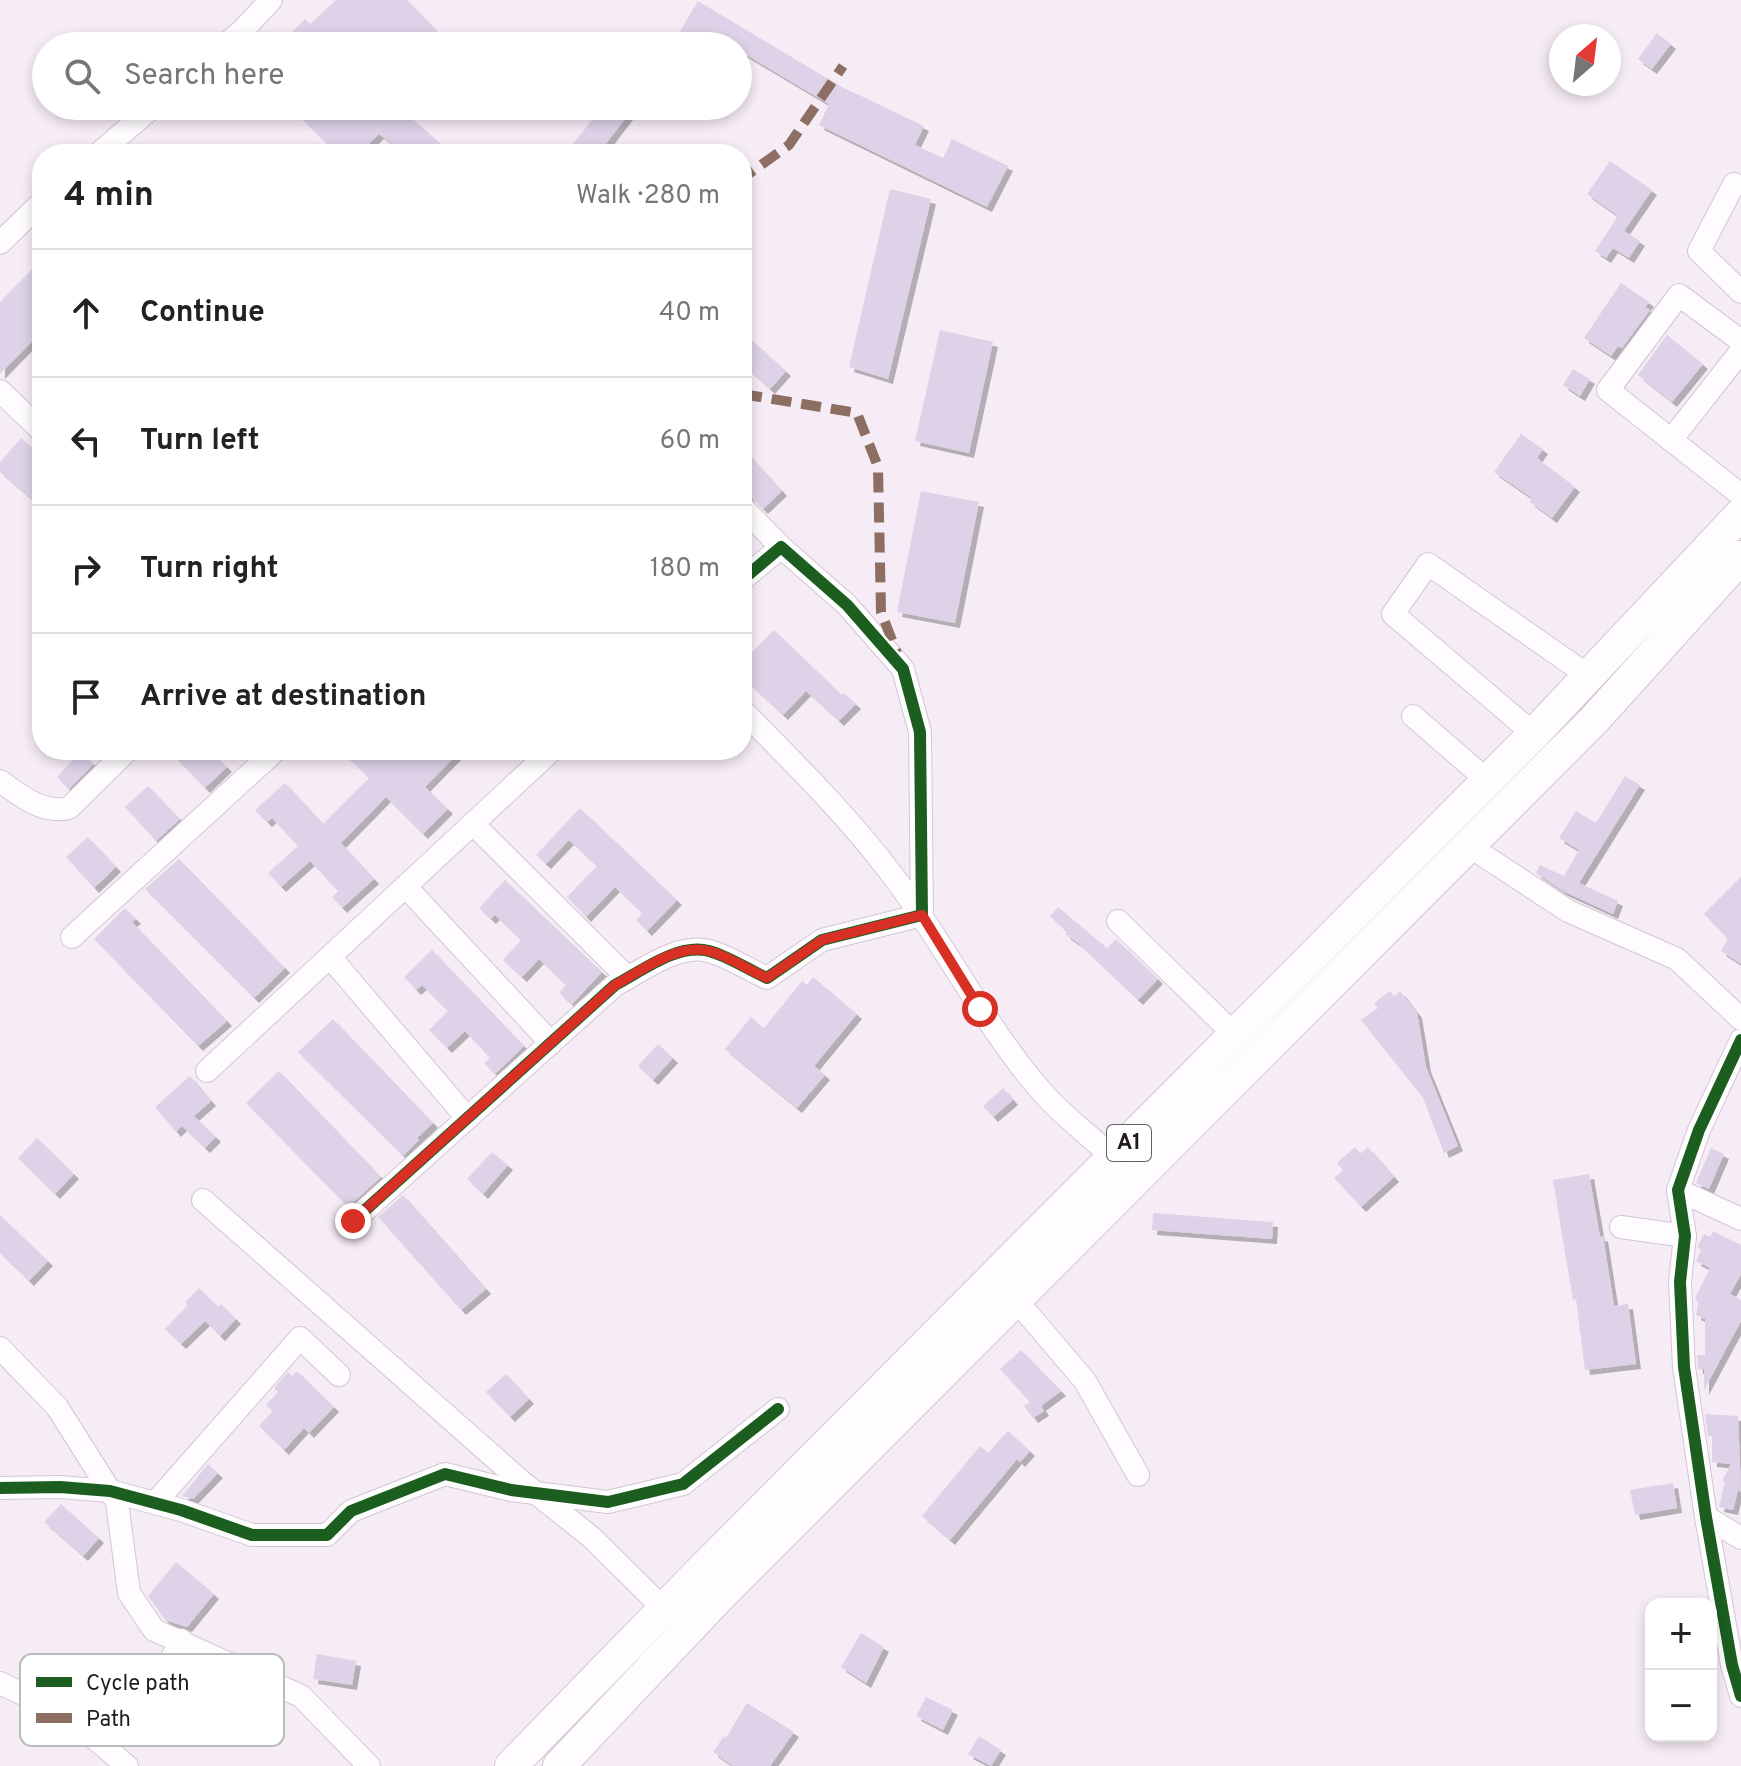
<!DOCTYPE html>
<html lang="en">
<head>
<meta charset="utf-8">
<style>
  :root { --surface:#fff; --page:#f6f6f6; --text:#222; --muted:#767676; --line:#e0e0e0 }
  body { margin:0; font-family:Overpass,sans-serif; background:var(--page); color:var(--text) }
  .controls { position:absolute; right:24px; bottom:24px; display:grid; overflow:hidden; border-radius:16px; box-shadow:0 4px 12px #0003 }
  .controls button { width:72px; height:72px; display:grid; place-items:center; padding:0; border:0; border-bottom:2px solid var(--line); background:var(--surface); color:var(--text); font:40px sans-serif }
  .compass { position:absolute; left:1549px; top:24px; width:72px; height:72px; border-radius:50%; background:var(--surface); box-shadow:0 4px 12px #0003; rotate:28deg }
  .stop { position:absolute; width:24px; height:24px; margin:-18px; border:6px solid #d93025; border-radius:50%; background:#fff }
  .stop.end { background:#d93025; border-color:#fff; box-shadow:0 2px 8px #0008 }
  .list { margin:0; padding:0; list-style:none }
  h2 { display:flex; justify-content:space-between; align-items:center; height:104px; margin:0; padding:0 32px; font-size:34px }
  h2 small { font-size:26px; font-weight:400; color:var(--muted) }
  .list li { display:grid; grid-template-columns:52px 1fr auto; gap:24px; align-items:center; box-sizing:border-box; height:128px; padding:0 32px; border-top:2px solid var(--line) }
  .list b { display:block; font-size:30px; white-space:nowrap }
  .list em { font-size:26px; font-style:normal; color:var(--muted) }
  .icon { flex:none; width:44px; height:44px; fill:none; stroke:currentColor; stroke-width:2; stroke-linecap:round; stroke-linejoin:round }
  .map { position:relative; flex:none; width:1741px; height:1766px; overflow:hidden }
  .search { position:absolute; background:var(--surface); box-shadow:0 4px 12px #0003; left:32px; top:32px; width:720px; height:88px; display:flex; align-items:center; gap:20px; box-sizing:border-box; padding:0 28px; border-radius:44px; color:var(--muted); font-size:30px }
  .panel { position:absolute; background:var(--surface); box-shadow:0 4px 12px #0003; left:32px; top:144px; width:720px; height:616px; border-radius:32px }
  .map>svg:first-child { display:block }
  .building { fill:#ddd2e7; filter:url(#shadow) }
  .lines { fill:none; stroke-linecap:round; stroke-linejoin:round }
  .minor-casing { stroke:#d0c8d0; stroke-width:24 }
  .highway-casing { stroke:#d0c8d0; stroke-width:34 }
  .minor { stroke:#fefcfe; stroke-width:22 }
  .highway { stroke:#fefcfe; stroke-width:32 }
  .quiet { stroke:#8d6e63; stroke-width:10; stroke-dasharray:20 10; stroke-linecap:butt }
  .cycleway-casing { stroke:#fff; stroke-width:17 }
  .cycleway { stroke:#1b5e20; stroke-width:12 }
  .route { stroke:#d93025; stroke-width:10 }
  .labels { text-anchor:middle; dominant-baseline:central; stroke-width:7; stroke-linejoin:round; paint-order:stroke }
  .shield { fill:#fff; stroke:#645f64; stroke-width:2 }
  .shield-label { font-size:22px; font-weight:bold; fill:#211b21 }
  .key { fill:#fff; stroke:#bcbbbc; stroke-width:2 }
  .key-label { font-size:22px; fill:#211b21 }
</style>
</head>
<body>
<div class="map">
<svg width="1741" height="1766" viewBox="0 0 1741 1766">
  <defs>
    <filter id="shadow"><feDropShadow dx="5" dy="5" stdDeviation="0" flood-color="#0004"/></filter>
  </defs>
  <rect width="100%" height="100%" fill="#f6ecf6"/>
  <g class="building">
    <path d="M336,0H407L452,46H414L407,38L399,46H297L288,36L305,19L310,24Z"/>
    <path d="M698,1L842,87L924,126L915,145L943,158L952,139L1008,166L987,207L819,125L829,104L738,50V46H671Z"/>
    <path d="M1657,33L1671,44L1652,69L1638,59Z"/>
    <path d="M289,106H415L407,114L440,143L431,154H406L379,134L358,154H337Z"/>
    <path d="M603,106H617L628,115L598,154H565Z"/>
    <path d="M1610,161L1652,190L1624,231L1640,241L1629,258L1613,248L1606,258L1595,251L1618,216L1587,194Z"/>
    <path d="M890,189L931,199L888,379L849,367Z"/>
    <path d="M42,259V331L0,374V302Z"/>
    <path d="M1621,283L1649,302L1645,307L1650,310L1622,348L1618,346L1611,356L1584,338Z"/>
    <path d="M940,330L993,342L969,453L915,441Z"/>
    <path d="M742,331L786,371L770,389L742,364Z"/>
    <path d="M1667,335L1703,364L1672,402L1638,375Z"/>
    <path d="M1573,369L1590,379L1580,396L1563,385Z"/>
    <path d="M1521,434L1543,449L1537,458L1575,487L1552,518L1530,502L1532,498L1494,472Z"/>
    <path d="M21,438L42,456V508L0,472V462Z"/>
    <path d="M742,447L782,491L763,509L751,497L742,493Z"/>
    <path d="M921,491L979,502L955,623L897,612Z"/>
    <path d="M774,630L842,695L844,693L856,704L839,721L806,691L783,715L742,677V643L752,652Z"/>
    <path d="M168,750H210L227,767L205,788Z"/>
    <path d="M340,750H461L425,787L448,809L423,834L386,797L341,843L374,879L342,908L332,897L338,891L310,861L281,887L268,873L298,846L272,818L267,822L255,810L285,783L323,824L369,778Z"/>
    <path d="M80,752L94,764L69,789L57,777Z"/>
    <path d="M1625,776L1640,785L1579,883L1618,901L1613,914L1563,891L1536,873L1540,865L1564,876L1579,850L1559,838L1576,811L1596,823Z"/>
    <path d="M148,786L180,819L156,841L125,807Z"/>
    <path d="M580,808L677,900L647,931L636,920L642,913L615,887L586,917L567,897L597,866L569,840L546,864L536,855Z"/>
    <path d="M88,837L116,867L94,888L66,857Z"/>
    <path d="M179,859L285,968L254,998L145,889Z"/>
    <path d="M1741,877V964L1721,951L1728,939L1704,914Z"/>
    <path d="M505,880L602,972L572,1004L559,993L566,985L539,959L522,977L503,960L521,940L495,915L491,919L479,908Z"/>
    <path d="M1058,907L1107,948L1116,939L1158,979L1138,1000L1078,943L1065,934L1067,932L1050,916Z"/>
    <path d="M125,908L136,919L132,922L227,1021L198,1046L94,939Z"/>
    <path d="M432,950L524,1046L495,1074L484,1063L490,1058L465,1031L447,1048L429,1030L448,1011L422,985L416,990L404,977Z"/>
    <path d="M813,977L857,1014L814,1066L825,1075L797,1108L725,1049L751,1017L764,1028L802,981L807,985Z"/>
    <path d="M1390,991L1394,996L1400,991L1417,1013L1426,1067L1458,1146L1444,1153L1423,1098L1361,1020L1378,1008L1374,1003Z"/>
    <path d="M333,1019L433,1123L417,1138L419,1140L403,1156L298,1052Z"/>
    <path d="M658,1044L673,1058L653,1080L638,1066Z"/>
    <path d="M279,1071L381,1177L348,1207L246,1103Z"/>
    <path d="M190,1076L211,1101L194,1116L216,1137L205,1148L182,1126L176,1132L155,1107Z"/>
    <path d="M1003,1088L1013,1100L993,1117L983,1106Z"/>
    <path d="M37,1138L74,1174L55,1194L18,1158Z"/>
    <path d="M1355,1147L1361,1154L1368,1147L1394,1177L1361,1207L1334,1178L1343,1170L1337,1163Z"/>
    <path d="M1711,1148L1724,1154L1709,1189L1696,1183Z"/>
    <path d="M492,1152L508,1165L483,1194L467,1179Z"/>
    <path d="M1589,1174L1600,1237L1603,1236L1614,1306L1628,1304L1636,1364L1585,1370L1576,1299L1573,1300L1553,1180Z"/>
    <path d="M403,1195L486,1289L461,1310L378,1217Z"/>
    <path d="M1153,1213L1273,1222L1272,1239L1152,1230Z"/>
    <path d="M0,1215L48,1261L29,1281L0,1253Z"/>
    <path d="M1713,1231L1741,1245V1274L1730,1294L1741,1300V1321L1704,1390V1369H1698L1697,1355H1705V1319L1696,1315L1698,1303L1695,1298L1710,1268L1696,1261L1701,1250L1698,1248V1245L1704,1234L1710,1237Z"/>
    <path d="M199,1288L218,1307L221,1304L236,1319L220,1336L205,1321L181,1344L165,1329L188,1305L185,1302Z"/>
    <path d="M1021,1350L1061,1391L1041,1406L1044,1411L1033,1418L1024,1406L1030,1402L1000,1369Z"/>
    <path d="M297,1371L334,1407L309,1433L304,1428L284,1450L259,1426L273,1411L266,1405L278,1392L274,1388L288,1372L292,1376Z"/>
    <path d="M506,1374L529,1399L510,1417L486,1392Z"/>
    <path d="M1705,1414L1738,1416L1741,1492L1738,1490L1733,1510L1719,1507L1725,1482L1722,1481L1731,1464L1712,1462V1436H1708Z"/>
    <path d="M1008,1431L1030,1451L1020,1462L1017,1459L950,1540L922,1516L980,1446L988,1453Z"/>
    <path d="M208,1464L218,1473L193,1499L182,1496Z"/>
    <path d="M1673,1483L1677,1508L1635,1515L1630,1490Z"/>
    <path d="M61,1504L99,1538L83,1556L44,1522Z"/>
    <path d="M176,1562L214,1594L187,1627L165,1620L148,1596Z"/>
    <path d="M861,1633L884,1647L866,1683L841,1667Z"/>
    <path d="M317,1654L356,1661L352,1685L313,1679Z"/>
    <path d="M926,1697L953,1710L943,1730L916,1716Z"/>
    <path d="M747,1703L794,1732L770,1766H733L713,1752L724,1736L726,1738Z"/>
    <path d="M979,1736L1001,1750L991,1766L968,1754Z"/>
  </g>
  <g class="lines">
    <defs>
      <g id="minor">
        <path d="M224,46L242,31L271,0"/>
        <path d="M98,154L154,106"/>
        <path d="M1734,184L1699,251L1741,292"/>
        <path d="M0,243L42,202"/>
        <path d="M1741,341L1679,295L1608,390L1741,495"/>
        <path d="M0,391L42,431"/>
        <path d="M1671,440L1741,351"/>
        <path d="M742,507L781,547"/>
        <path d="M742,710C793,762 846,814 890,872C945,943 983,1024 1042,1092C1063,1116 1091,1137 1114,1158"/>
        <path d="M1413,716L1488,781"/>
        <path d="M1534,734L1393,614L1428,564L1590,677"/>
        <path d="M0,781C21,796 42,814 69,808L128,750"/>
        <path d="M474,825L628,978"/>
        <path d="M1469,846L1568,911L1677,959L1741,1019"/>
        <path d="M406,887L551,1043"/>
        <path d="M1118,921L1235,1035"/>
        <path d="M72,937L276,750"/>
        <path d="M330,957L467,1118"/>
        <path d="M1741,1040L1699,1130L1678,1190L1685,1236L1680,1282L1684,1367L1706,1517L1732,1665L1741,1696"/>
        <path d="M207,1071L552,750"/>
        <path d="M1678,1190L1741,1219"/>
        <path d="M203,1200L522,1482L591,1537L665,1610"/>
        <path d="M353,1221L615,985C642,971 677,943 709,951C728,956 749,970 767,978L822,940L922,915L920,732L903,669L847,605L781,547L742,580"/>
        <path d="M1621,1227L1685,1236"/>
        <path d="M1016,1300L1085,1381L1138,1475"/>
        <path d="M0,1348L57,1407L117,1502L129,1593L154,1630L301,1696L369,1766"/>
        <path d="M0,1488L60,1487L110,1491L181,1510L252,1535H327L351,1511L445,1474L511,1490L608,1502L683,1484L778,1409"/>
        <path d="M155,1503L300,1338L339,1375"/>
        <path d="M1706,1517L1741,1538"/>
        <path d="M0,1683L38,1701L76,1709H119L156,1690L181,1640"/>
        <path d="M57,1706L127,1766"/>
      </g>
      <g id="highway">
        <path d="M511,1766L696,1576L1534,734L1741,514"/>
        <path d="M559,1766L717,1599L1595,719L1741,557"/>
      </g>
    </defs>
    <use href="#minor" class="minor-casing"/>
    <use href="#highway" class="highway-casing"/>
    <use href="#minor" class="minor"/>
    <use href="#highway" class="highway"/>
    <g class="quiet">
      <path d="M742,186L747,175L789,145L843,66"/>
      <path d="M742,394L857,413L878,467L881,612L897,653"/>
    </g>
    <defs>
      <g id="cycleway">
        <path d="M1741,1040L1699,1130L1678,1190L1685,1236L1680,1282L1684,1367L1706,1517L1732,1665L1741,1696"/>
        <path d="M353,1221L615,985C642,971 677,943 709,951C728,956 749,970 767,978L822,940L922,915L920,732L903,669L847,605L781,547L742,580"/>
        <path d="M0,1488L60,1487L110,1491L181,1510L252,1535H327L351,1511L445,1474L511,1490L608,1502L683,1484L778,1409"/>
      </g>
    </defs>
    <use href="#cycleway" class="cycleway-casing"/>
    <use href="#cycleway" class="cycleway"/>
  </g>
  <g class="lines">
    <path class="route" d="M353,1221L615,985C641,971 677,943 709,951C728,956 749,970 767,978L822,940L922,915L980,1009"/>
  </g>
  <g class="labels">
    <rect class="shield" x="1107" y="1125" width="44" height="36" rx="6"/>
    <g class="shield-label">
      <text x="1129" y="1143">A1</text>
    </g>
  </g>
  <rect x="20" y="1654" width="264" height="92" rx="12" class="key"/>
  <rect x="36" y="1677" width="36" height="10" fill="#1b5e20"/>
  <rect x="36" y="1713" width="36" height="10" fill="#8d6e63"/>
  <g class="key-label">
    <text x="86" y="1690">Cycle path</text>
    <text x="86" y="1726">Path</text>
  </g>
</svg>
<div class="controls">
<button>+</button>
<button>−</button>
</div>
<svg class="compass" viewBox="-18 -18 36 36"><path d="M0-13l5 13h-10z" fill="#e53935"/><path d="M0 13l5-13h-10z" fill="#767676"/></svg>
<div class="stop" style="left:980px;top:1009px"></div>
<div class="stop end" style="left:353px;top:1221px"></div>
<div class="search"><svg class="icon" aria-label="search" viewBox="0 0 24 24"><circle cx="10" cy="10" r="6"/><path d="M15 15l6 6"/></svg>Search here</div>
<section class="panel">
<h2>4 min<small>Walk · 280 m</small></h2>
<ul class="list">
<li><svg class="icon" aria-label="ahead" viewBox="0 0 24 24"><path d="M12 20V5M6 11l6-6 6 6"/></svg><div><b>Continue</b></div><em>40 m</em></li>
<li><svg class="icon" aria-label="left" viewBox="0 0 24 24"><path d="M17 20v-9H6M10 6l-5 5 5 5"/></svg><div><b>Turn left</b></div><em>60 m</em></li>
<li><svg class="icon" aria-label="right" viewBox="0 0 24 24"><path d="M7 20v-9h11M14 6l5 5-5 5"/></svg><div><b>Turn right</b></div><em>180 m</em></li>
<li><svg class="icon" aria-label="arrive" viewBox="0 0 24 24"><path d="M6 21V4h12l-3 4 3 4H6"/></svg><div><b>Arrive at destination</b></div></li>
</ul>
</section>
</div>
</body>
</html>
